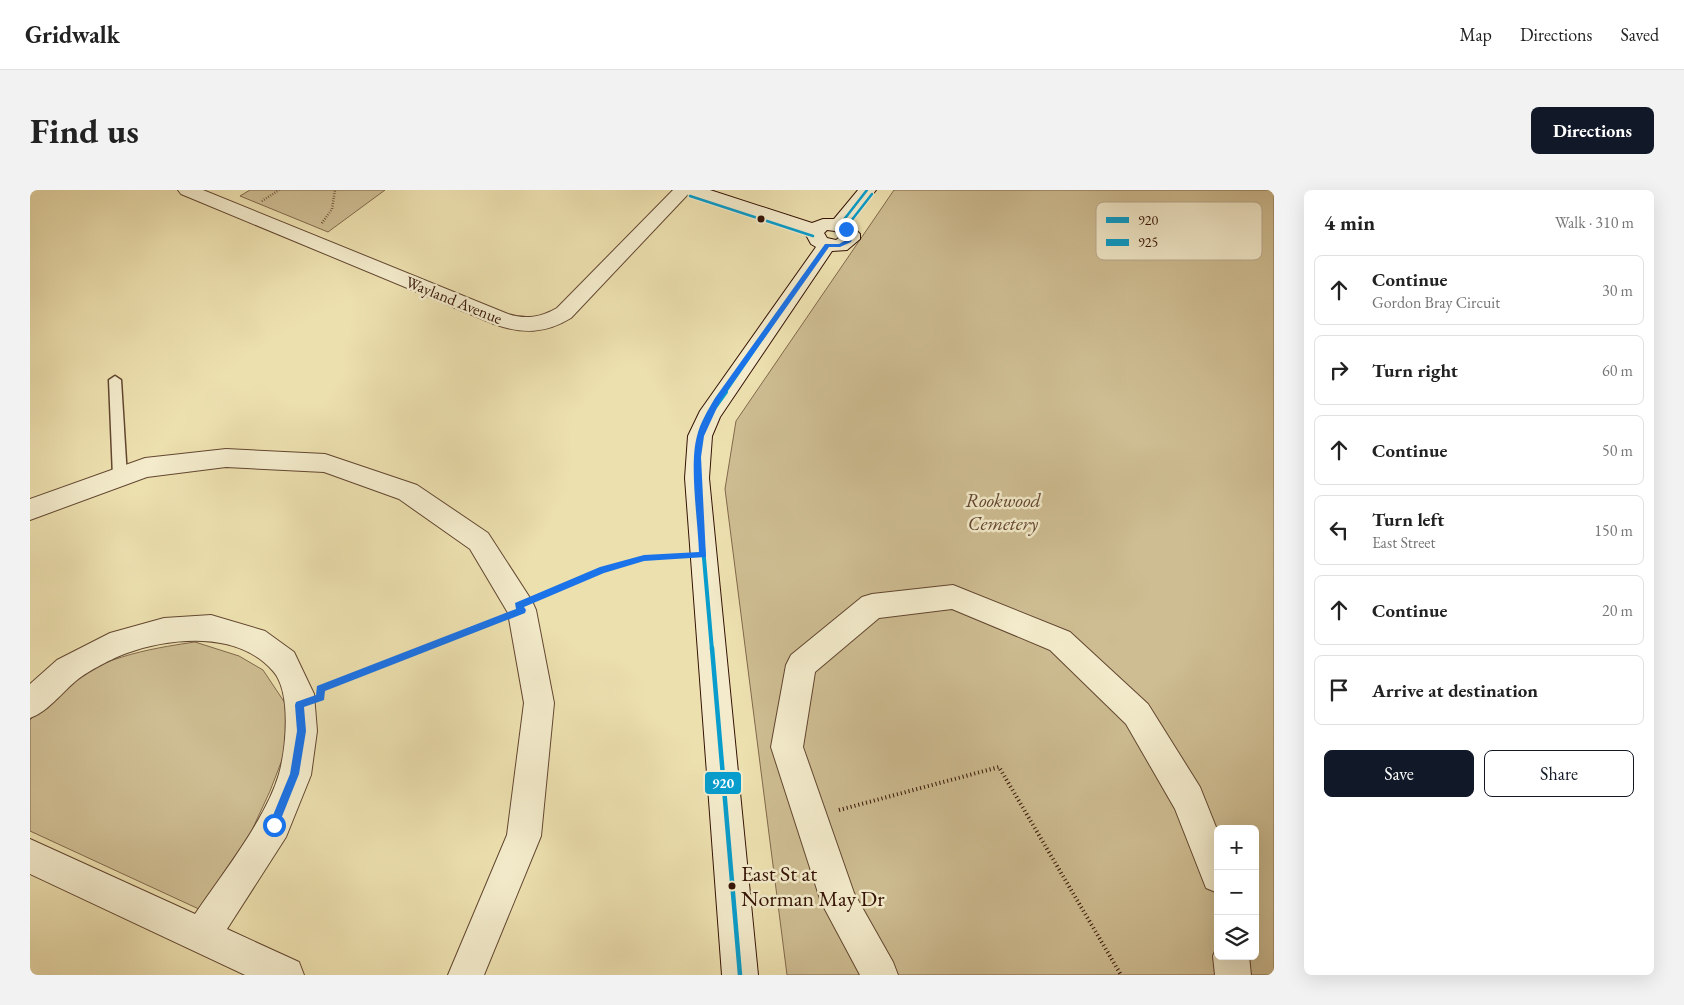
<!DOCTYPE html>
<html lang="en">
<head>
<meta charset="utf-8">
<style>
  :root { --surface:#fff; --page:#f2f2f2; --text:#222; --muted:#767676; --line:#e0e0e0; --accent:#111827 }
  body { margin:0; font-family:"EB Garamond",serif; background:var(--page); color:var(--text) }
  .controls { position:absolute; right:15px; bottom:15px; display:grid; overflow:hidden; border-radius:8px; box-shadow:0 5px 20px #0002 }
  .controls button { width:45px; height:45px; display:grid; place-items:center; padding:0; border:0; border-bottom:1px solid var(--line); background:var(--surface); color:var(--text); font:25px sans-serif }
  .stop { position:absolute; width:15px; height:15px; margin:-11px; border:4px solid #1a73e8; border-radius:50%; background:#fff }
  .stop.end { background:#1a73e8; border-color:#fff; box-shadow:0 1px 5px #0008 }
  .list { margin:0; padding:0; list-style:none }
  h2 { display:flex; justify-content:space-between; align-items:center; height:65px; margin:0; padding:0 20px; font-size:21px }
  h2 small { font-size:16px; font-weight:400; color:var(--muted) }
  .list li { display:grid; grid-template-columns:32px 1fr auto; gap:15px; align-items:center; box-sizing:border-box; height:70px; margin:0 10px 10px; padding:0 10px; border:1px solid var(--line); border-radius:8px }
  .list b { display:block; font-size:19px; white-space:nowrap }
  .list p { margin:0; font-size:16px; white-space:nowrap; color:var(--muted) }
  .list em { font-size:16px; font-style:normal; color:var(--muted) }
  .actions { display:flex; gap:10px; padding:15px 20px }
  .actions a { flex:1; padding:11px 0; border:1px solid var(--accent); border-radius:8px; text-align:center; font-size:18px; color:var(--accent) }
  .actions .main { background:var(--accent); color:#fff }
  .icon { flex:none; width:28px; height:28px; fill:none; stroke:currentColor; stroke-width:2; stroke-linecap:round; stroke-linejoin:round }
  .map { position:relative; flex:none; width:1244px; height:785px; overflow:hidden; border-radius:8px }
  header { display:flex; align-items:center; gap:30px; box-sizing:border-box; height:70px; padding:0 25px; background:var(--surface); border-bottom:1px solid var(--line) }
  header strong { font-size:24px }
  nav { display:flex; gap:28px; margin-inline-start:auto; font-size:18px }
  .intro { display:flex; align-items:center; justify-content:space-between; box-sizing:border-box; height:120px; padding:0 30px }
  h1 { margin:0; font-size:35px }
  .button { padding:12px 22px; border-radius:8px; background:var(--accent); color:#fff; font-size:18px; font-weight:700 }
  main { display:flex; gap:30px; padding:0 30px }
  aside { flex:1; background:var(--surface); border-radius:8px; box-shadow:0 5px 20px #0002 }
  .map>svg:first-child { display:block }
  .green { fill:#cebd92; stroke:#81684c; fill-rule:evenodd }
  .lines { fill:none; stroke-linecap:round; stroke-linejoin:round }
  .lane-casing { stroke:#624630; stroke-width:3 }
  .street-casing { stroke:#624630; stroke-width:2 }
  .secondary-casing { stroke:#341205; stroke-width:2 }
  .path-far2 { stroke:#341205; stroke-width:2.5; stroke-dasharray:0.5 2; stroke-linecap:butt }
  .path-far1 { stroke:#341205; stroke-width:3; stroke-dasharray:1 2.5; stroke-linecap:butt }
  .path { stroke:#341205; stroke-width:4; stroke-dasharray:1 3; stroke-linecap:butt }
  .lane { fill:#f3ebcb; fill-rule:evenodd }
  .street { fill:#f3ebcb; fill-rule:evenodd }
  .secondary { fill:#f3ebcb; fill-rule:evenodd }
  .bus-1-far2-casing { stroke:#f3ebcb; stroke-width:5 }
  .bus-1-far1-casing { stroke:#f3ebcb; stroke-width:8 }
  .bus-1-casing { stroke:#f3ebcb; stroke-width:8 }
  .bus-2-casing { stroke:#f3ebcb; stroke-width:5 }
  .bus-1-far2 { stroke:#089dcc; stroke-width:2.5 }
  .bus-1-far1 { stroke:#089dcc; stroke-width:4 }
  .bus-1 { stroke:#089dcc; stroke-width:4.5 }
  .bus-2 { stroke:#089dcc; stroke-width:2.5 }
  .route { fill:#1a73e8 }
  .bus-dot { fill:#341205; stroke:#f3ebcb; stroke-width:2 }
  .labels { text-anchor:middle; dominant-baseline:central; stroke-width:5; stroke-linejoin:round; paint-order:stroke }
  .far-street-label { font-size:16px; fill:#341205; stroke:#f3ebcb }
  .park-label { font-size:20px; font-style:italic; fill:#62452f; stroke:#f3ebcb }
  .near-bus-label { font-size:22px; fill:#341205; stroke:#f3ebcb; text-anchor:start }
  .key { fill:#f3ebcb; stroke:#baaa90; stroke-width:1 }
  .key-label { font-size:14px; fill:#341205 }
  .line-badge { stroke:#f3ebcb; stroke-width:2 }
  .badge-label { font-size:14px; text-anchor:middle; font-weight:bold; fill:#fff }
</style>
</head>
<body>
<header>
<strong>Gridwalk</strong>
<nav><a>Map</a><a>Directions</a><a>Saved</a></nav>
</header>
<div class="intro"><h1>Find us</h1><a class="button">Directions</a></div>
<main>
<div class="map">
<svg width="1244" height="785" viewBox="0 0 1244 785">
  <rect width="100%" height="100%" fill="#ede0af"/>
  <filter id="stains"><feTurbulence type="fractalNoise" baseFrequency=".004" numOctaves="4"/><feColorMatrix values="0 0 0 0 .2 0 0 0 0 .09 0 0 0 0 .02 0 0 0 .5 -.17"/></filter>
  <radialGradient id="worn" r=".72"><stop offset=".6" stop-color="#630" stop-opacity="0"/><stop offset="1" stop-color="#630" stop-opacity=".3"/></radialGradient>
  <g class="green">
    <path d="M220,0H355L298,42L210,6Z"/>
    <path d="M864,0H1244V785H757L695,299L706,231ZM1188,639H1225V766H1188Z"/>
    <path d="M165,452L209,466L233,480L259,519L257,557L240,601L216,653L171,720L0,641V530C9,521 17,511 27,502C65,468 117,459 165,452Z"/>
  </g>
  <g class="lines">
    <defs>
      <path id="lane" d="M85,186L91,190L97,287L95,291L90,292L85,291L83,287L79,190Z"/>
      <g id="street">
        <path d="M148,0H173L478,124C496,130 511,127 527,118L643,0H662L541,128C515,144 492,144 464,134L151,4Z"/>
        <path d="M196,259L295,264L387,295L458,343L502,411L506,420L524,513L511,646L454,785H418L477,645L494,513L478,423L440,359L369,309L294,282L196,277L117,287L0,330V309L115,268Z"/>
        <path d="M923,395L1040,442L1118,514L1170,597L1188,642V703L1176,698L1145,619L1096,534L1020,460L922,419L849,428L785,482L773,557L824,703L863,772L868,785H830L791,712L741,557L756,475L761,465L832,407L842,404Z"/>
        <path d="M181,425L235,441L264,462L284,504L287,541L281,585L256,647L197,739L269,772L274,785H215L0,684V649L165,724C192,684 236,629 249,584C256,559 262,502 243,481C208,441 142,447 97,463C83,468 58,481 47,490C31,503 19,521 0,528V494L27,470L80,443L134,428Z"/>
        <path d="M1188,754V766H1219L1221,785H1185L1183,766Z"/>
      </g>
      <path id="secondary" d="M653,0H680L782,33L793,29H804L828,0H846L820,34L830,44V49L817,60L802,61L690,227L682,246L679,288L728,785H692L655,288L658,246L670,221L786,57L781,54L775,43L656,4ZM797,40L805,41L810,47L806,50L797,48L794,43Z"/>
    </defs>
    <use href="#lane" class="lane-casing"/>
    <use href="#street" class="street-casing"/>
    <use href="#secondary" class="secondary-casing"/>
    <g class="path-far2">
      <path d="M232,11L249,0"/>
      <path d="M292,33L302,19L305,0"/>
    </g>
    <g class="path-far1">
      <path d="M512,405L573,380L614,368L649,366"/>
      <path d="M390,460L467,430"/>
    </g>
    <g class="path">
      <path d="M294,497L394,458"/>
      <path d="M809,620L969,577L1091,785"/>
    </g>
    <use href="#lane" class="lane"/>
    <use href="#street" class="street"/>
    <use href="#secondary" class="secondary"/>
    <defs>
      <g id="bus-1-far2">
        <path d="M809,36L837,0"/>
        <path d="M695,203L797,55"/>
      </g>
      <path id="bus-1-far1" d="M682,460L667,288L670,246L678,227L696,202"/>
      <path id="bus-1" d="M682,458L710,785"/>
      <g id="bus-2">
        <path d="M660,6L783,46"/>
        <path d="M814,40L842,4"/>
      </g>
    </defs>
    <use href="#bus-1-far2" class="bus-1-far2-casing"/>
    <use href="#bus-1-far1" class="bus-1-far1-casing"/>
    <use href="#bus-1" class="bus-1-casing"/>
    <use href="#bus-2" class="bus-2-casing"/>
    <use href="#bus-1-far2" class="bus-1-far2"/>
    <use href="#bus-1-far1" class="bus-1-far1"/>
    <use href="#bus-1" class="bus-1"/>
    <use href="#bus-2" class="bus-2"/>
  </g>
  <path class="route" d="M814,38H818L823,46L821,52L810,57H799L690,211L674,246L671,267L676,367L614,371L574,383L494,417L496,420L495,423L295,501L294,510L274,517L276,541L269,584L247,639H240L239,635L260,584L267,541L265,515L266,512L286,505L287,496L486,419L485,413L570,377L614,365L669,362C668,331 659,275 667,246C670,233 678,220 685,208L795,54H809L816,50L818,46Z"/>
  <g class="bus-dot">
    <circle cx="731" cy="29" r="4.5"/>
    <circle cx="702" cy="696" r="4.5"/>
  </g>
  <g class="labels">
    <g class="far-street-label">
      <text transform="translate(424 110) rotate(22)">Wayland Avenue</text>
    </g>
    <g class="park-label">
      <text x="973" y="310">Rookwood<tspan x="973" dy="23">Cemetery</tspan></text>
    </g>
    <g class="near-bus-label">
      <text x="711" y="683">East St at<tspan x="711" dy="25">Norman May Dr</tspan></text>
    </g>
  </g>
  <rect x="1066" y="12" width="166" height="58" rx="8" class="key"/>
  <rect x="1076" y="27" width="23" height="6" fill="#089dcc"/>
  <rect x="1076" y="49" width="23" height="7" fill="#089dcc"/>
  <g class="key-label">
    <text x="1108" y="35">920</text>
    <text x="1108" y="57">925</text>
  </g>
  <rect class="line-badge" x="674" y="581" width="38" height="24" rx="5" fill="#089dcc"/>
  <g class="badge-label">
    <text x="693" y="598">920</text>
  </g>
  <rect width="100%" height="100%" filter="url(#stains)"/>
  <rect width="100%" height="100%" fill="url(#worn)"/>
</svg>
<div class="controls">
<button>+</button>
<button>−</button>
<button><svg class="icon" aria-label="layers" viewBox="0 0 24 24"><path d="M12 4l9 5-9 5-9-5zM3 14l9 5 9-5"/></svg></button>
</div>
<div class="stop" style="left:244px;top:635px"></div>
<div class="stop end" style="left:816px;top:39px"></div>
</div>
<aside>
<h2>4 min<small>Walk · 310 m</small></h2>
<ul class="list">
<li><svg class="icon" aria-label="ahead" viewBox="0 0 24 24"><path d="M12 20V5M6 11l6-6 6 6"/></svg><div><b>Continue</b><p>Gordon Bray Circuit</p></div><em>30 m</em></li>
<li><svg class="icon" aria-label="right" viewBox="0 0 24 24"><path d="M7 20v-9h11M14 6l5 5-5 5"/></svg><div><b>Turn right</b></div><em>60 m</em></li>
<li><svg class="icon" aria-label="ahead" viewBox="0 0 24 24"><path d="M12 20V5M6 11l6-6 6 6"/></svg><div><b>Continue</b></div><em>50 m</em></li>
<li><svg class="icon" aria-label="left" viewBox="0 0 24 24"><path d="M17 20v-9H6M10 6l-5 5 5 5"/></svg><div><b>Turn left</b><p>East Street</p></div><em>150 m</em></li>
<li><svg class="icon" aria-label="ahead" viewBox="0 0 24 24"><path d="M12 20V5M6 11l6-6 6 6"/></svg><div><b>Continue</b></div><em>20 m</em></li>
<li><svg class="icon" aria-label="arrive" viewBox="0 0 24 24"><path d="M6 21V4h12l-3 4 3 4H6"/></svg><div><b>Arrive at destination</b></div></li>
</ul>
<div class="actions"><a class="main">Save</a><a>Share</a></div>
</aside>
</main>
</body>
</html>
